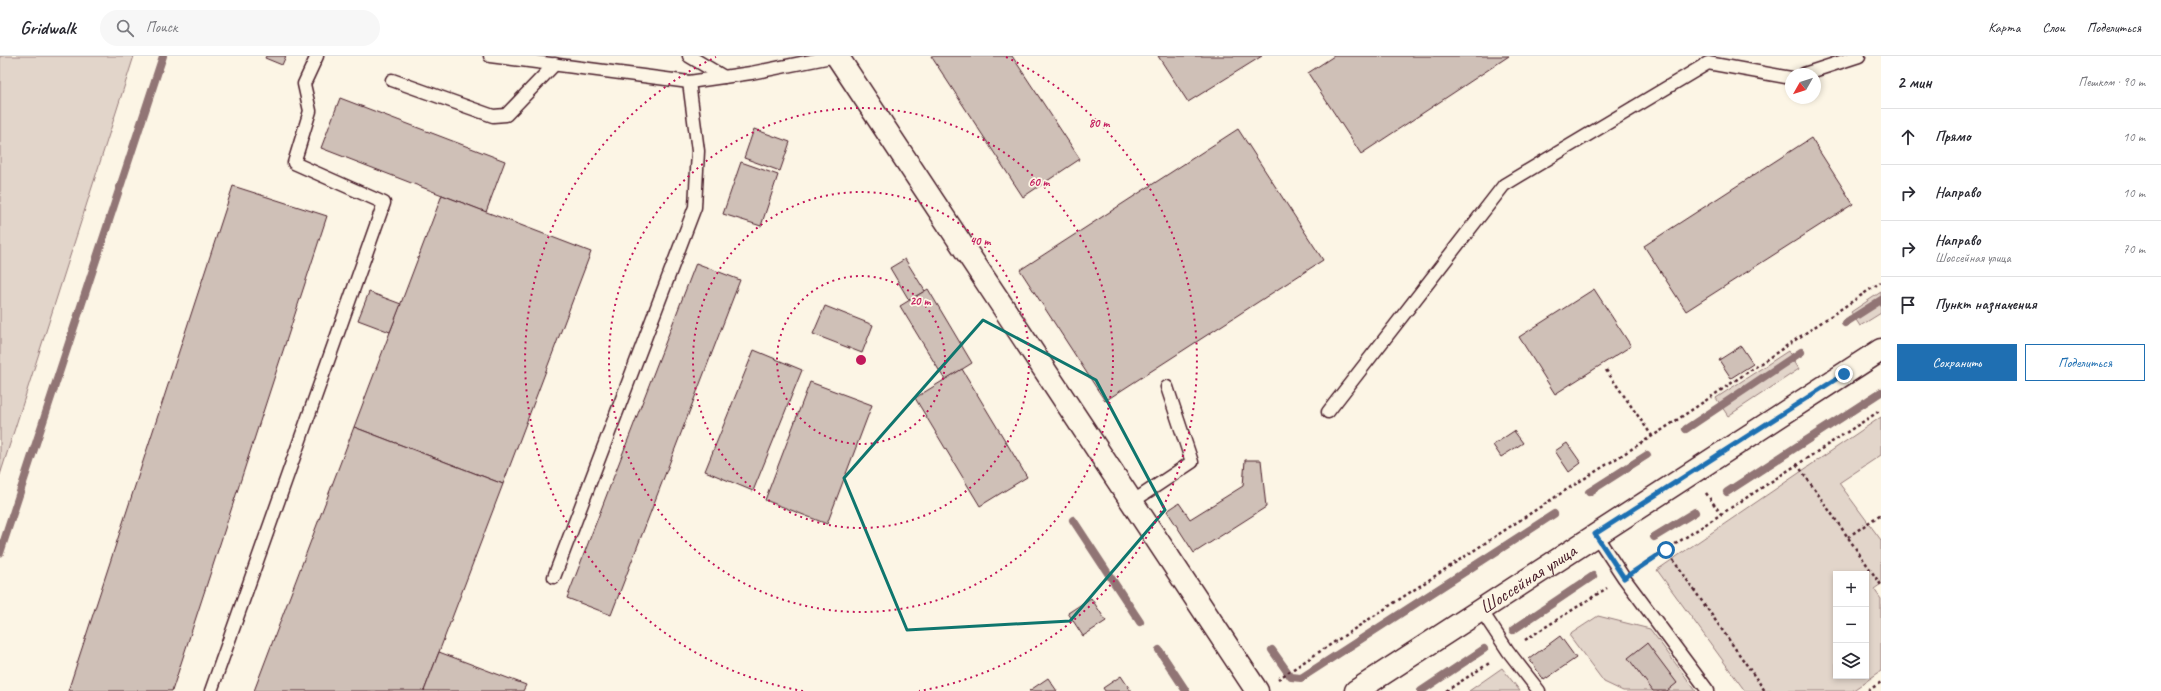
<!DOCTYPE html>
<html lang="ru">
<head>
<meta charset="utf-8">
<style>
  :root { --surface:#fff; --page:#f7f7f7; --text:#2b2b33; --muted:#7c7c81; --line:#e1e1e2; --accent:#1f6fb2 }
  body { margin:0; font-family:Caveat,sans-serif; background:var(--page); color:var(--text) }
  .controls { position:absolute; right:12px; bottom:12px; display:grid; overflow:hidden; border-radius:0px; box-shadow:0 2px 6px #0003 }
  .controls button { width:36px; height:36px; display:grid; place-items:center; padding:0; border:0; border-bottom:1px solid var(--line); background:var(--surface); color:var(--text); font:20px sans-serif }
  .compass { position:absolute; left:1785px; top:12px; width:36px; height:36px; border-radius:50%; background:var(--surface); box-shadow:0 2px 6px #0003; rotate:231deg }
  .stop { position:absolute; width:12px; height:12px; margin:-9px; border:3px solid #1f6fb2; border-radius:50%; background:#fff }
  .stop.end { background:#1f6fb2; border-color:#fff; box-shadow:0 1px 4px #0008 }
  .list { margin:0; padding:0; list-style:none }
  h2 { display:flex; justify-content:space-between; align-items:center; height:52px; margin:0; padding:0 16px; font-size:17px }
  h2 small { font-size:13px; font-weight:400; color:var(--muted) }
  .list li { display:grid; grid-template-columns:26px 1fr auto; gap:12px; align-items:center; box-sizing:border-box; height:56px; padding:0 16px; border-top:1px solid var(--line) }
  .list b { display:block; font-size:15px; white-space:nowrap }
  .list p { margin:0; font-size:13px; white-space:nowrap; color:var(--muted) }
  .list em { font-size:13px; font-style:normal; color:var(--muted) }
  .actions { display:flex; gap:8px; padding:12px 16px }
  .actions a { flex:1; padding:9px 0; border:1px solid var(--accent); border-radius:0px; text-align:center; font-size:14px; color:var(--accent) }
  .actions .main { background:var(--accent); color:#fff }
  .icon { flex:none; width:22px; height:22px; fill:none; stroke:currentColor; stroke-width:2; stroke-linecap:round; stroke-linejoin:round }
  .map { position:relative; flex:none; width:1881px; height:635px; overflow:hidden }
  header { display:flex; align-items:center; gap:24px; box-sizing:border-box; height:56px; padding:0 20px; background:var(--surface); border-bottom:1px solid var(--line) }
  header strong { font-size:19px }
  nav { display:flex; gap:22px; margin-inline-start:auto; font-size:14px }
  .search { width:280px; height:36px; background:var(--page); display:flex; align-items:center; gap:10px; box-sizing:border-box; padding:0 14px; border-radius:22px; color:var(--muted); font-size:15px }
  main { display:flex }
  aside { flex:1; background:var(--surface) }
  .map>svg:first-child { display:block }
  .green { fill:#e2d5ca; stroke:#967a7a; fill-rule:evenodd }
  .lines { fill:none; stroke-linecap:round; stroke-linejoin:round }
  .stream { stroke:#917474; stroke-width:8 }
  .building { fill:#cfc0b7; stroke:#4a1f2b }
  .service-casing { stroke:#4a1f2b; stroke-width:15 }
  .minor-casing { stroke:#4a1f2b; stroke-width:25 }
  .secondary-casing { stroke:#4a1f2b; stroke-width:25 }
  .path { stroke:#4a1f2b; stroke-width:2.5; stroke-dasharray:3 3; stroke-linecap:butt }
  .service { stroke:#fcf5e5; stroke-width:12 }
  .minor { stroke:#fcf5e5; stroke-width:22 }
  .secondary { stroke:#fcf5e5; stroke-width:22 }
  .route { stroke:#1f6fb2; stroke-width:5 }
  .marked { fill:none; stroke:#0f766e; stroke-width:3; stroke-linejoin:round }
  .ring { fill:none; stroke:#c2185b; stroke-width:2; stroke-dasharray:2 4 }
  .labels { text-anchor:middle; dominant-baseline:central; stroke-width:3.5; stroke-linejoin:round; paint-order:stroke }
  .street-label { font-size:19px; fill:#4a1f2b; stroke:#fcf5e5 }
  .centre { fill:#c2185b; stroke:#fcf5e5; stroke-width:2 }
  .ring-label { font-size:12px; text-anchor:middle; font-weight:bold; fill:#c2185b; stroke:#fcf5e5; stroke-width:3.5; stroke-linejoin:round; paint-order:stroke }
</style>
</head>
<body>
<header>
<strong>Gridwalk</strong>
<div class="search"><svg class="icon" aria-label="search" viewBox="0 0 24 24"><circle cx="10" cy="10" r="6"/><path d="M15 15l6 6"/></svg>Поиск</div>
<nav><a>Карта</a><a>Слои</a><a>Поделиться</a></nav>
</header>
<main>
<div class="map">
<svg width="1881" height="635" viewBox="0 0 1881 635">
  <rect width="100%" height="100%" fill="#fcf5e5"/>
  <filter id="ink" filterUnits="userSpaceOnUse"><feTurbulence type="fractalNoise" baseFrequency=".025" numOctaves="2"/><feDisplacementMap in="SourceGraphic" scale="8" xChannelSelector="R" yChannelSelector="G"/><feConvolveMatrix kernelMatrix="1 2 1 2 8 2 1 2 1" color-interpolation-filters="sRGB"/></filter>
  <g filter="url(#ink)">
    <g class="green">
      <path d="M0,0H134L0,419Z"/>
      <path d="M1881,236V257L1860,270L1851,256Z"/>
      <path d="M1788,295L1799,313L1728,360L1716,342Z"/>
      <path d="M1881,361V399L1839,427L1881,484V528L1874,533L1881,543V615L1852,635H1745L1657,514ZM1836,518H1866V620H1836Z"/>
      <path d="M1598,560L1650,573L1696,635H1623L1604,626L1569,579Z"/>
      <path d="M1502,612L1520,635H1469Z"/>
    </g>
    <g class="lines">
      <g class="stream">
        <path d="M1845,267L1881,244"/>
        <path d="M1686,373L1801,296"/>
        <path d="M1589,436L1647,399"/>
        <path d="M1727,436L1881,336"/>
        <path d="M1073,464L1140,566"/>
        <path d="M1654,481L1695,456"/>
        <path d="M0,497L163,0"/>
        <path d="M1513,574L1593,520"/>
        <path d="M1159,594L1186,635"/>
        <path d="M1272,594L1291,621L1301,622L1554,458"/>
        <path d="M1421,635L1484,593"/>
      </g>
    </g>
    <g class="building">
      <path d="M266,0H286L282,9L265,2Z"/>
      <path d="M931,0H1012L1080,103L1023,141Z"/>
      <path d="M1158,0H1262L1188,46Z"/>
      <path d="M1334,0H1509L1361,98L1308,17Z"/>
      <path d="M340,42L505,105L486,156L321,92Z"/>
      <path d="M754,73L790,86L780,115L744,102Z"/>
      <path d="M1238,73L1323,204L1105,345L1020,214Z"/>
      <path d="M1811,82L1853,148L1686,255L1644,190Z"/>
      <path d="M741,106L778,119L761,170L723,158Z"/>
      <path d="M233,130L327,160L172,635H68Z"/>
      <path d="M442,139L591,196L503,428L354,371Z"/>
      <path d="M905,203L925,235L909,244L890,212Z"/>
      <path d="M696,207L740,224L611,559L567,542Z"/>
      <path d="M928,233L972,307L945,324L900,250Z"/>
      <path d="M1594,233L1631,290L1555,338L1519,281Z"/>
      <path d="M369,236L401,248L390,276L358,264Z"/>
      <path d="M825,250L873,269L862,297L813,278Z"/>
      <path d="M1741,290L1753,308L1731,322L1719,304Z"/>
      <path d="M754,294L802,314L753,435L705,415Z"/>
      <path d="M962,313L1027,421L980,450L915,342Z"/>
      <path d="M810,326L872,349L827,468L765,444Z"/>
      <path d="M354,371L503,428L439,596L424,635H254Z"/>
      <path d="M1514,375L1523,387L1501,401L1493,389Z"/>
      <path d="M1567,387L1581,407L1569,416L1555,395Z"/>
      <path d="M1245,404H1261L1266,451L1194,497L1167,455L1179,447L1190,463L1243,430Z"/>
      <path d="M1091,542L1106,565L1083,580L1068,557Z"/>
      <path d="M1560,580L1576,602L1544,624L1529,603Z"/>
      <path d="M1647,587L1677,627L1667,635H1653L1628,602Z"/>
      <path d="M439,596L526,629L523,635H424Z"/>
      <path d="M1121,620L1131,635H1105L1103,632Z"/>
      <path d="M1048,622L1057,635H1029Z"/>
    </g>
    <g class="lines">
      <defs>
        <g id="service">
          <path d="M490,0L689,26L751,17L836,0"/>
          <path d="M689,0L724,21"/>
          <path d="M1804,18L1859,0"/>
          <path d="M392,24L493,60L506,59L555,8"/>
          <path d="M1328,356L1504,129L1708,7L1791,22"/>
          <path d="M1132,446L1192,406L1167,331"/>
          <path d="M1595,478L1624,522L1708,635"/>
          <path d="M554,521L695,151L698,95L689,26"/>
          <path d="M1481,554L1508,595L1539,635"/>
          <path d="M211,635L384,147L294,107L310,55L304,28L317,0"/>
        </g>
        <path id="minor" d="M837,0L1257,635"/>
        <g id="secondary">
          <path id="s1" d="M1356,635L1881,294"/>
        </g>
      </defs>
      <use href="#service" class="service-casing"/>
      <use href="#minor" class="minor-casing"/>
      <use href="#secondary" class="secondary-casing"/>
      <g class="path">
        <path d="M1606,314L1652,380"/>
        <path d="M1797,408L1881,529"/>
        <path d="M1706,437L1721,458"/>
        <path d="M1848,481L1881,458"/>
        <path d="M1666,494L1765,635"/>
        <path d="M1640,511L1881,354"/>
        <path d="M1525,584L1607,532"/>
        <path d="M1278,623L1566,434L1662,374L1881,226"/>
        <path d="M1446,635L1491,606"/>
        <path d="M1868,635L1881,626"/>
      </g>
      <use href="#service" class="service"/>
      <use href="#minor" class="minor"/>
      <use href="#secondary" class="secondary"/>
    </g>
  </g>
  <g class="lines" filter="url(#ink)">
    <path class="route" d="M1666,494L1624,522L1595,478L1844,318"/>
  </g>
  <path class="marked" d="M983,264L1096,324L1165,454L1070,565L907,574L844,422Z"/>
  <g class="ring">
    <circle cx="861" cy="304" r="84"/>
    <circle cx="861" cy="304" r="168"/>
    <circle cx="861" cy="304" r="252"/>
    <path d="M803 635A336 336 0 0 1 716 1M1006 1A336 336 0 0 1 919 635"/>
  </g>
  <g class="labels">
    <g class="street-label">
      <text stroke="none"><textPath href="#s1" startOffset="205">Шоссейная улица</textPath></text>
    </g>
  </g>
  <circle cx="861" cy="304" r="6" class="centre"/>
  <g class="ring-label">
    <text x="1099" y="71">80 m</text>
    <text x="1039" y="130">60 m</text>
    <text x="980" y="189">40 m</text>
    <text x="920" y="249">20 m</text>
  </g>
</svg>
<div class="controls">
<button>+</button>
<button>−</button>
<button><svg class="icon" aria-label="layers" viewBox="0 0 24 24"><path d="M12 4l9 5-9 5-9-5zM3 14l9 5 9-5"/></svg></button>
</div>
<svg class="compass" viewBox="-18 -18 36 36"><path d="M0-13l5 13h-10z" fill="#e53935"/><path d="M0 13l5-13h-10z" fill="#7c7c81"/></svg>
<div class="stop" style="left:1666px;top:494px"></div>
<div class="stop end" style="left:1844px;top:318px"></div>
</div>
<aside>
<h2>2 мин<small>Пешком · 90 m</small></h2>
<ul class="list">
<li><svg class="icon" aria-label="ahead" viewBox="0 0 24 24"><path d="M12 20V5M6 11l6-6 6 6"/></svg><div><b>Прямо</b></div><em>10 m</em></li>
<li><svg class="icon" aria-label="right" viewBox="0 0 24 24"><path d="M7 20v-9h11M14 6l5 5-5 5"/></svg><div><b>Направо</b></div><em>10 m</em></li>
<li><svg class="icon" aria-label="right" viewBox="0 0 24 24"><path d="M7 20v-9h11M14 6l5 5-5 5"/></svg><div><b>Направо</b><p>Шоссейная улица</p></div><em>70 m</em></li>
<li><svg class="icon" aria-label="arrive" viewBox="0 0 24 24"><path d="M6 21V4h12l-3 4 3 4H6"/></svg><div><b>Пункт назначения</b></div></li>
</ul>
<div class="actions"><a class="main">Сохранить</a><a>Поделиться</a></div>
</aside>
</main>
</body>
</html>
